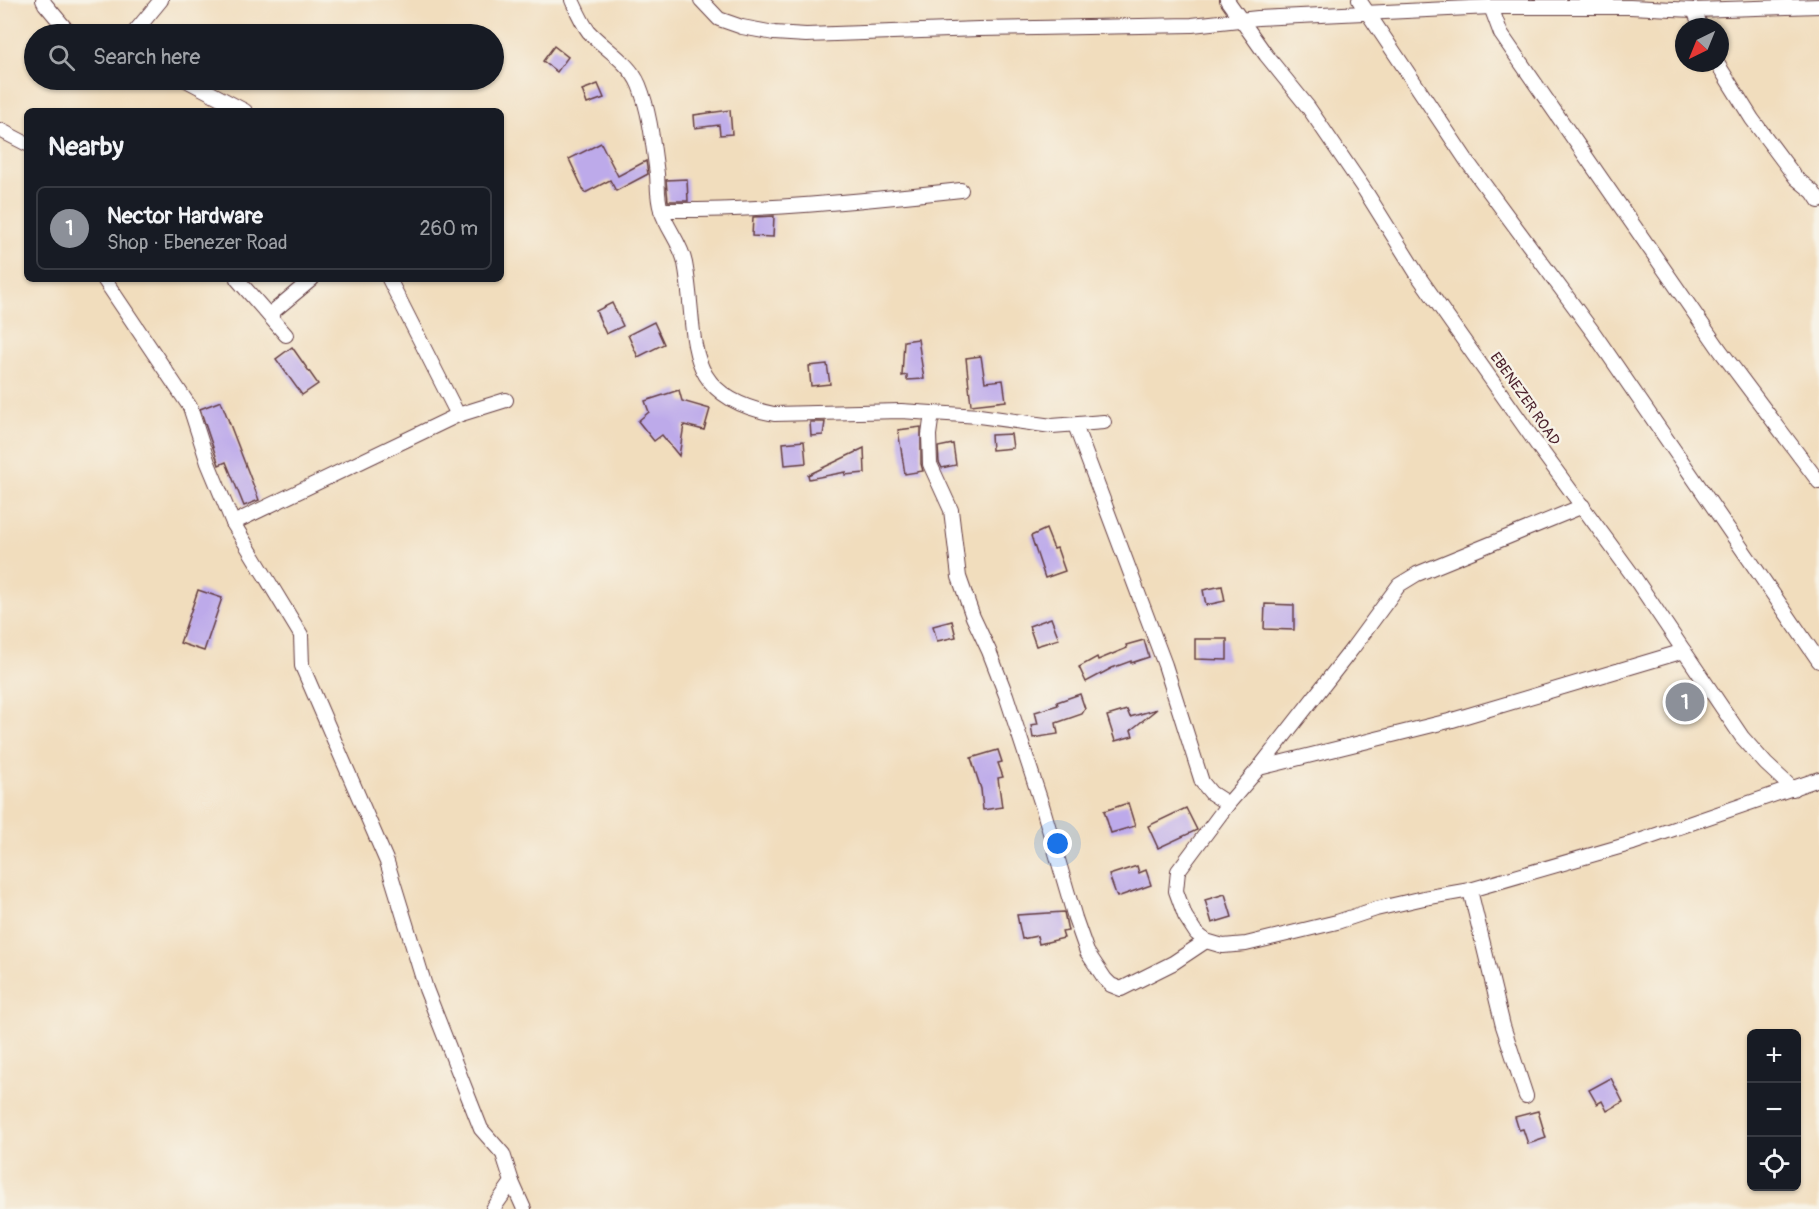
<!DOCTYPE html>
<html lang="en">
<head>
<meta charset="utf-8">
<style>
  :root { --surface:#171b24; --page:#20242c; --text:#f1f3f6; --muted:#9ea1a6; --line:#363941; --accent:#8c9099 }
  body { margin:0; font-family:Pangolin,sans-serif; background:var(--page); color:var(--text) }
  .controls { position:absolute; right:18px; bottom:18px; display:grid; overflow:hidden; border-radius:9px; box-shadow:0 2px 4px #0004 }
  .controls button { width:54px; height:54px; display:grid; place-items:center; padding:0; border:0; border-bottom:2px solid var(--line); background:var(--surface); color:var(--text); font:30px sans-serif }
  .compass { position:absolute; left:1675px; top:18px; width:54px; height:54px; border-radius:50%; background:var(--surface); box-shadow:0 2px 4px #0004; rotate:223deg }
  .you { position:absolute; left:1058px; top:844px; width:21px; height:21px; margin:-15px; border:4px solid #fff; border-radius:50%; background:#1a73e8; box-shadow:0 0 0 9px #1a73e833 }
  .badge { display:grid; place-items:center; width:39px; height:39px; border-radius:50%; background:var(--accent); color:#fff; font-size:20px; font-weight:700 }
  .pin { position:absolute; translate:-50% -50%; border:3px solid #fff; box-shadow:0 2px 6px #0006 }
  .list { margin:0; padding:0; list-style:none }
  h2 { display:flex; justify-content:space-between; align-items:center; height:78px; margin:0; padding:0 24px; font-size:26px }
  h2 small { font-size:20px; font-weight:400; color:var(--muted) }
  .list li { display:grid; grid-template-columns:39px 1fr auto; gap:18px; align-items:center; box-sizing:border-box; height:84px; margin:0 12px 12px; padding:0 12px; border:2px solid var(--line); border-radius:9px }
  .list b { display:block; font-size:22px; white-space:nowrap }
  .list p { margin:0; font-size:20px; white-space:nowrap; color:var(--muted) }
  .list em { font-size:20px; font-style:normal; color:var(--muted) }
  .icon { flex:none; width:33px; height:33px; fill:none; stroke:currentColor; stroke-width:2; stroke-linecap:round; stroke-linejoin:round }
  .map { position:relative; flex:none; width:1819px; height:1209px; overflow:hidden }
  .search { position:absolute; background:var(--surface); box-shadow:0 2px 4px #0004; left:24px; top:24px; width:480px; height:66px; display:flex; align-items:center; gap:15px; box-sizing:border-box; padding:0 21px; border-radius:33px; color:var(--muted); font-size:22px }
  .panel { position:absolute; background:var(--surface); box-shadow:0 2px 4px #0004; left:24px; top:108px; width:480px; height:174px; border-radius:9px }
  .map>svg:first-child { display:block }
  .building { fill:#bdaaea }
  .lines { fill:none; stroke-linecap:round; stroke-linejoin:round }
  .minor-casing { stroke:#633c41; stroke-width:16 }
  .minor { stroke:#fff; stroke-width:14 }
  .labels { text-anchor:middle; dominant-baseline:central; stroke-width:5; stroke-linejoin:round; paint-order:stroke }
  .street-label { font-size:15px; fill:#4a1f2b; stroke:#f7f3e8 }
</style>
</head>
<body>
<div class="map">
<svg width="1819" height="1209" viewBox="0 0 1819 1209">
  <rect width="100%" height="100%" fill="#f7f3e8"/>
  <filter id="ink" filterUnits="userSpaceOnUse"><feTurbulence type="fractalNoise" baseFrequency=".0167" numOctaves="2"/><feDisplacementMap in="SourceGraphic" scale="12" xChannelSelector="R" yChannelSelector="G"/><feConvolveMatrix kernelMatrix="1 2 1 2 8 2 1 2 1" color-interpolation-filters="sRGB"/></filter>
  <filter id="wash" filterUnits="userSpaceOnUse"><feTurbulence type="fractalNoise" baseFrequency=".008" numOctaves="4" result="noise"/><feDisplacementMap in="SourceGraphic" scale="24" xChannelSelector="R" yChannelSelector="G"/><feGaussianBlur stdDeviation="1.35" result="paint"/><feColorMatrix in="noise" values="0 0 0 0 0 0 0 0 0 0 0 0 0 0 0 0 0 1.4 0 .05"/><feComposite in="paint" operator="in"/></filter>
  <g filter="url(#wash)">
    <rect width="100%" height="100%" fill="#f1ddbd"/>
    <g id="blocks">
      <g class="building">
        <path d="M554,46L568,57L557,72L543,61Z"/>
        <path d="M598,84L604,98L587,104L582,90Z"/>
        <path d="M730,110L732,134L720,135L719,125L695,128L694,115Z"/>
        <path d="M601,143L618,176L646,161L648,174L616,191L610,180L585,193L569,159Z"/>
        <path d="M687,179L688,201H668L666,180Z"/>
        <path d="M774,216L773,237L752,236L753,217Z"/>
        <path d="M612,303L623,326L606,334L596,311Z"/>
        <path d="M654,322L664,344L638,357L628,335Z"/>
        <path d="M918,339L924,379L907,380V375L902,376L904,341Z"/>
        <path d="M292,347L318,384L302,395L276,359Z"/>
        <path d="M981,356L985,382L1003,380L1006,401L971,405L966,358Z"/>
        <path d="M827,364L830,384L811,386L809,366Z"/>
        <path d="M679,390L682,401L710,409L704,430L684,425L679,456L662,435L654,441L638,421L649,412L645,401Z"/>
        <path d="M221,401L259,500L244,506L226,462L219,465L200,409Z"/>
        <path d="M810,422H825L823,435L811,436Z"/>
        <path d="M921,427V464L923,471L905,474L898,430Z"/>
        <path d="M1011,434L1013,448L992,450L991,435Z"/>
        <path d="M804,441L806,463L785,465L783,443Z"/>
        <path d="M953,444L956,465L942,468L939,462L938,447Z"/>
        <path d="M864,448L865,473L845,475L846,472L809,479L808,475Z"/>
        <path d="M1046,529L1054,549L1057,548L1065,571L1045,578L1031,536Z"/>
        <path d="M1222,586L1225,601L1206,605L1203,590Z"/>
        <path d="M198,590L222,598L204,651L180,643Z"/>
        <path d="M1265,604L1294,605V630L1264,629Z"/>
        <path d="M1051,618L1059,639L1036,646L1029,626Z"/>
        <path d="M952,621L956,637L937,641L933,626Z"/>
        <path d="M1195,639H1227V660L1195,659Z"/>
        <path d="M1144,640L1149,657L1131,663V661L1112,668L1086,682L1079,667L1097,657L1098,660L1127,648L1126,645Z"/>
        <path d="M1080,694L1085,709L1082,714L1056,723L1058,734L1033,738L1031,725L1038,724L1035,712L1058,705L1057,702Z"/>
        <path d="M1157,709L1131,730L1133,736L1115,741L1107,716L1127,710L1130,717Z"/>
        <path d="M998,750L1002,762L998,763L1003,777L998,778L1002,807L983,810L981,789L971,758Z"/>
        <path d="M1128,803L1135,826L1111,833L1104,811Z"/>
        <path d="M1186,808L1197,830L1158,848L1148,826Z"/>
        <path d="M1137,866L1139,873L1146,870L1151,885L1117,897L1109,875Z"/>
        <path d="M1225,894L1232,917L1212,923L1205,900Z"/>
        <path d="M1064,912L1068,931L1062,932L1064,938L1039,944L1037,936L1022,939L1017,915Z"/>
        <path d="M1611,1078L1623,1102L1607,1111L1602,1101L1597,1104L1589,1090Z"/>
        <path d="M1538,1111L1546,1138L1528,1144L1523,1129L1519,1130L1515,1117Z"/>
      </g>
    </g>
  </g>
  <g filter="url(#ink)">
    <use href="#blocks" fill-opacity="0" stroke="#633c41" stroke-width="1.5"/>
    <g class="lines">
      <defs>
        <g id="minor">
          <path d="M43,0L45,4L66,29L75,34"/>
          <path d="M572,0C577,11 582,23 589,32C605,49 630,63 639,85C650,112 653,144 657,174C658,186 657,198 661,210C667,229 681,243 685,263C699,336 677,395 774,414L901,411L979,416L1052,426L1104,422"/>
          <path d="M701,0L719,19L742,27L774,33L806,35L979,29L1192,25L1258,18L1491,7H1630L1694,10L1819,6"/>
          <path d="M1227,0L1266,55L1308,107L1364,189L1419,277L1538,446L1634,577L1742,737L1766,764L1793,789"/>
          <path d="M1359,0L1469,164L1593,332L1819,661"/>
          <path d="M1491,7L1501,34L1720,350L1819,482"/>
          <path d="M1694,10L1701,27"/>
          <path d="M133,34L161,0"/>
          <path d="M1717,63L1752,119L1796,178L1813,192L1819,201"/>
          <path d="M186,80L245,111"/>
          <path d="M0,130L27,144"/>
          <path d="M661,210C762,211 861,201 961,190"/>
          <path d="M104,279L190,407L208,463L233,523L301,635L302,666L387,862L426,989L481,1129L503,1154L512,1182L493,1209"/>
          <path d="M237,279L286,335"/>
          <path d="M389,279L458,415"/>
          <path d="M269,315L312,279"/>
          <path d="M932,413L929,435L930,464L951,510L959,577L973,617L989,651L1006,695L1042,805L1075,918L1087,952L1105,979L1111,985L1121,989L1173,963L1206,941"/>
          <path d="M1075,425L1165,665L1202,782L1211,793L1228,804"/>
          <path d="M1583,506L1417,574L1399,585L1352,649L1259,768L1228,804L1178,871L1176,891L1185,916L1196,933L1206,941L1223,946L1246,944L1337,922L1376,909L1424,898L1470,890L1633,843L1819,779"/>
          <path d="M233,523L458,415L506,400"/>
          <path d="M1259,768L1449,721L1684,651"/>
          <path d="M1470,890L1503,1026L1526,1096"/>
          <path d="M512,1182L524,1209"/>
        </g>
      </defs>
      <use href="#minor" class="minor-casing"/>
      <use href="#minor" class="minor"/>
    </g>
  </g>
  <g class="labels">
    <g class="street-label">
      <text transform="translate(1525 399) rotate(55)">EBENEZER ROAD</text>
    </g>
  </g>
</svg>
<div class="controls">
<button>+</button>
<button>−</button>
<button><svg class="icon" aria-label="locate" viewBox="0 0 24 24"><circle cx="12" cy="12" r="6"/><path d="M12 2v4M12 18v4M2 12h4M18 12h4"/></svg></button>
</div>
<svg class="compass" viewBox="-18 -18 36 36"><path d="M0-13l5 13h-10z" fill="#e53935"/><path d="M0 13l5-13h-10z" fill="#9ea1a6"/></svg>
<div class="you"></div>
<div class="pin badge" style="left:1685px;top:702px">1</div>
<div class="search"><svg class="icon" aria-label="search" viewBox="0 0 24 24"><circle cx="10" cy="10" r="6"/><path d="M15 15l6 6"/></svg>Search here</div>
<section class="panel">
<h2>Nearby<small></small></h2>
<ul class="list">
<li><span class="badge">1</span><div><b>Nector Hardware</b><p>Shop · Ebenezer Road</p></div><em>260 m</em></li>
</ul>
</section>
</div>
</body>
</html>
